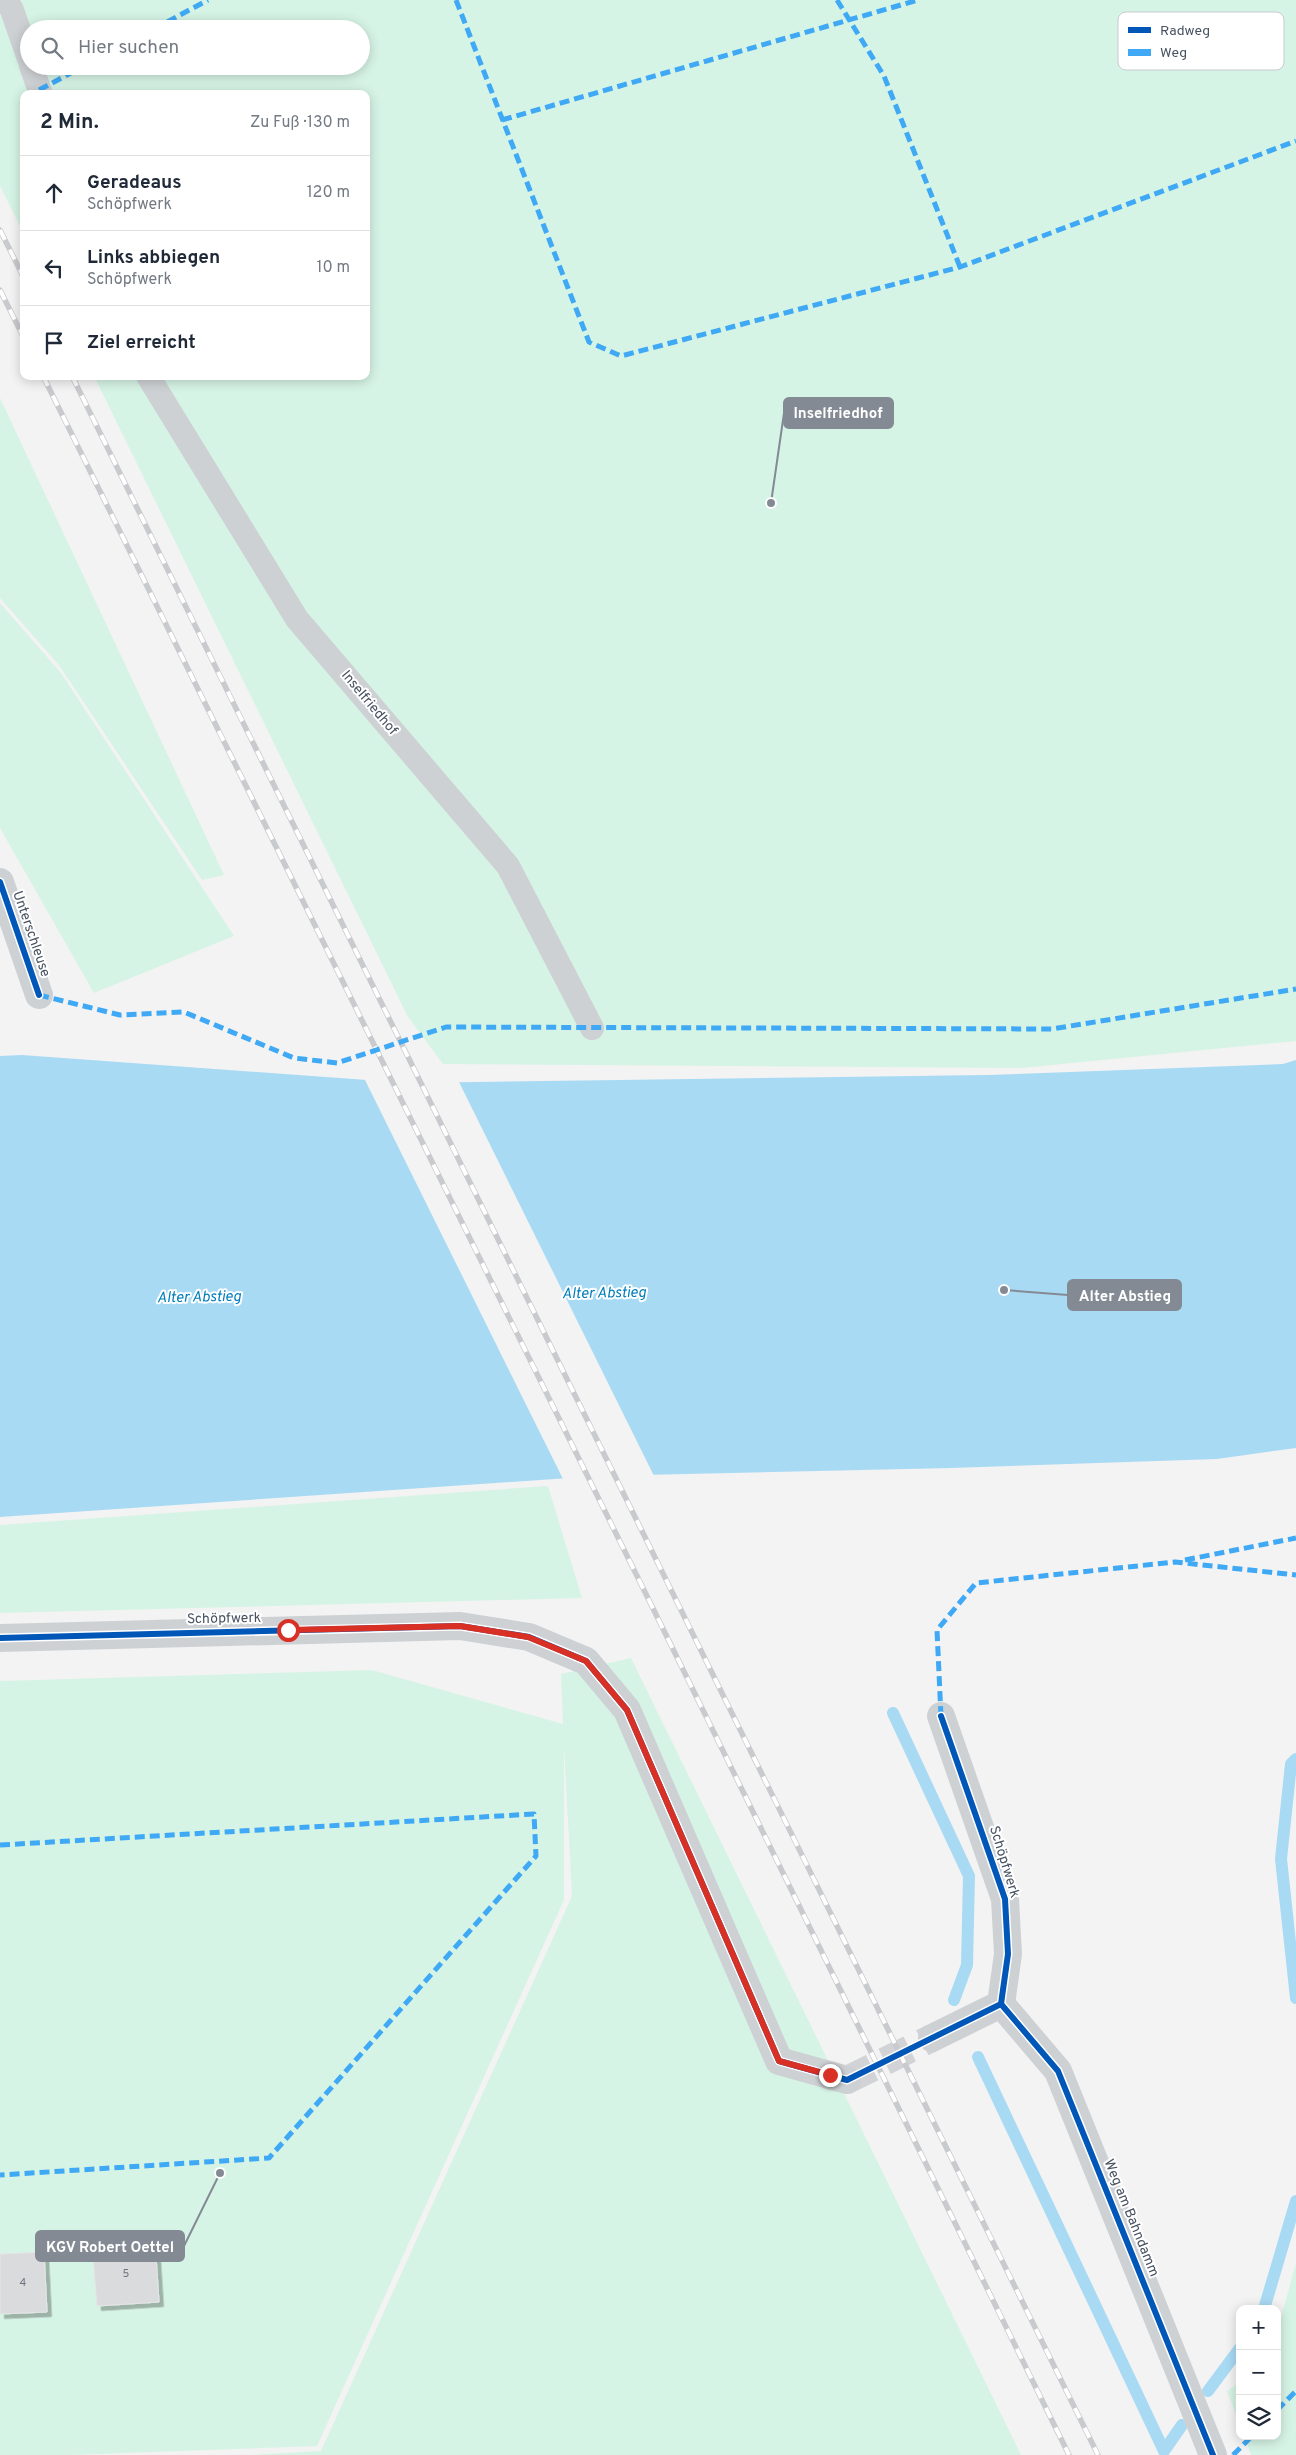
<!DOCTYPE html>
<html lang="de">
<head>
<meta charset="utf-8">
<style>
  :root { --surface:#fff; --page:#f6f6f7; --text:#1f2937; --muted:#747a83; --line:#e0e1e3 }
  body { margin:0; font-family:Overpass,sans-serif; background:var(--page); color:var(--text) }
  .controls { position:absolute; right:15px; bottom:15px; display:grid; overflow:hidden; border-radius:10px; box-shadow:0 2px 12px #0003 }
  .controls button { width:45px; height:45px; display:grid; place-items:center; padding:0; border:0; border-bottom:1px solid var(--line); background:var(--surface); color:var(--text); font:25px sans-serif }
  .stop { position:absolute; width:15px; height:15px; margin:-11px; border:4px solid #d93025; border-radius:50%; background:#fff }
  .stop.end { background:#d93025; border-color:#fff; box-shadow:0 1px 5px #0008 }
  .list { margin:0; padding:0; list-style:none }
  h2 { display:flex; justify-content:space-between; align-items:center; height:65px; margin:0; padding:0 20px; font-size:21px }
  h2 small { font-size:16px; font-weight:400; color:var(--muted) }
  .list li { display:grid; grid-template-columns:32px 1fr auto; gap:15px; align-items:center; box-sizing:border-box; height:75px; padding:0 20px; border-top:1px solid var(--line) }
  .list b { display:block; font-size:19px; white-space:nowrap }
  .list p { margin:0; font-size:16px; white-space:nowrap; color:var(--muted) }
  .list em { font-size:16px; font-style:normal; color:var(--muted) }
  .icon { flex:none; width:28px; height:28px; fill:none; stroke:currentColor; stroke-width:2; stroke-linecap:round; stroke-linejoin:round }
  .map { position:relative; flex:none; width:1296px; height:2455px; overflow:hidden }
  .search { position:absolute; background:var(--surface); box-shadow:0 2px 12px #0003; left:20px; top:20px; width:350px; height:55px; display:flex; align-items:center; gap:12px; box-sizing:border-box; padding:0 18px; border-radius:28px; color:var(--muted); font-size:19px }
  .panel { position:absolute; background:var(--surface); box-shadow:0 2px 12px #0003; left:20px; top:90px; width:350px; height:290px; border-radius:10px }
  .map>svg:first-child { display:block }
  .green { fill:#d6f4e5; fill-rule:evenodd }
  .water { fill:#a9daf4 }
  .pier { fill:#f3f3f3 }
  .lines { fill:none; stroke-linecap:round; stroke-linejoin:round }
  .stream { stroke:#a9daf4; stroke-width:12 }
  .building { fill:#dadbdd; stroke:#e5e5e6; filter:url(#shadow) }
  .street-tunnel { stroke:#d1d3d6; stroke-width:28; stroke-dasharray:28 14; stroke-linecap:butt }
  .lane { stroke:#ced1d4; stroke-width:24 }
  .street { stroke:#ced1d4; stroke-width:28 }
  .rail-casing { stroke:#c8cacd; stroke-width:5.5 }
  .rail { stroke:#fff; stroke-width:4; stroke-dasharray:11; stroke-linecap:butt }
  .quiet { stroke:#3fa9f5; stroke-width:5; stroke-dasharray:10 5; stroke-linecap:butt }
  .cycleway-casing { stroke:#fff; stroke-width:9 }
  .cycleway { stroke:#0057b8; stroke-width:6 }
  .route { stroke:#d93025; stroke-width:6 }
  .labels { text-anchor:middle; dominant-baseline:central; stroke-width:4; stroke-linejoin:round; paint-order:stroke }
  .number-label { font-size:11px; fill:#6e7681 }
  .street-label { font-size:14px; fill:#485261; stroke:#fff }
  .water-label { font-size:15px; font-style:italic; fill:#017dbb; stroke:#fff }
  .key { fill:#fff; stroke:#c8cbd0; stroke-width:1 }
  .key-label { font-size:14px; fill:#485261 }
  .leader { fill:none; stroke:#848a94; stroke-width:2 }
  .callout-dot { fill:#848a94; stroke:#fff; stroke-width:2 }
  .callout { fill:#848a94; stroke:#848a94; stroke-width:2 }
  .callout-label { font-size:15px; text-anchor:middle; font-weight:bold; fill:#fff }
</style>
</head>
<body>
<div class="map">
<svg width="1296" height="2455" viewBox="0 0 1296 2455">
  <defs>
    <filter id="shadow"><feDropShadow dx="4.5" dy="4.5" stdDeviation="0" flood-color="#0004"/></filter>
  </defs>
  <rect width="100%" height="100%" fill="#f3f3f3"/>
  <g class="green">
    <path d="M0,0H1296V1041L1022,1068L443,1064L408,1017L94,376H366V94H24V234L0,186ZM29,29H361V66H29Z"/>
    <path d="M0,398L224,875L202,880L59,665L0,598Z"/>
    <path d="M0,603L61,673L234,936L94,993L0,828Z"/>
    <path d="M548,1486L582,1598L0,1613V1525Z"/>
    <path d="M631,1658L1021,2455H250L321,2451L572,1896L564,1747V1900L317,2446L72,2455H0V1681L372,1670L563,1724L561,1674Z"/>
    <path d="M1296,2263V2455H1251L1244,2436H1277V2332Z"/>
    <path d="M1240,2382V2425L1227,2391Z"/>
  </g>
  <path class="water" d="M22,1055L408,1083L988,1075L1283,1064L1296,1060V1448L1217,1459L951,1468L598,1476L0,1517V1056Z"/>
  <path class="pier" d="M364,1078L408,1081L458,1080L655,1478L564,1481Z"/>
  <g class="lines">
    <g class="stream">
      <path d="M893,1713L969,1876L967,1965L954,2000"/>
      <path d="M1296,1759L1291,1764L1281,1859L1296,1998"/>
      <path d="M978,2057L1164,2451L1182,2425"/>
      <path d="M1264,2309L1296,2201"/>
      <path d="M1208,2391L1240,2348"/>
    </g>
  </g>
  <g class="building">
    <path d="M155,2241L159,2302L97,2306L92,2245Z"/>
    <path d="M44,2252L47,2312L0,2314V2254Z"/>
  </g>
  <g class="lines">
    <path class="street-tunnel" d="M847,2080L932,2038"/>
    <g class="lane">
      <path d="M6,0L12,10L29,59"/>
      <path d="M31,66L41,94"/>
      <path d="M148,376L297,619L508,866L592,1028"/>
    </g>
    <g class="street">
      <path d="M0,882L39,995"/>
      <path d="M0,1638L460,1626L529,1637L586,1661L627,1710L779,2061L847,2080"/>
      <path d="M1001,2004L1058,2071L1213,2455"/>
      <path d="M932,2038L1001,2004L1008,1954L1005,1899L941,1716"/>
    </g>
    <defs>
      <g id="rail">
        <path d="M0,230L24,278"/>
        <path d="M0,290L24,338"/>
        <path d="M43,376L641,1584L1069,2455"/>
        <path d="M72,376L1098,2455"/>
      </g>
    </defs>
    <use href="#rail" class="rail-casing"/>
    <use href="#rail" class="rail"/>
    <g class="quiet">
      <path d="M456,0L589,342L621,356L960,267L1296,141"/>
      <path d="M837,0L884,76L960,267"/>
      <path d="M154,29L208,0"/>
      <path d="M39,90L84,66"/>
      <path d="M502,120L918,0"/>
      <path d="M39,995L120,1015L184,1012L294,1058L337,1063L446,1027L1052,1029L1296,989"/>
      <path d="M1185,1560L1296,1538"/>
      <path d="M941,1716L937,1630L976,1583L1175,1562L1296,1575"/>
      <path d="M0,1845L534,1814L536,1856L269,2158L0,2175"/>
      <path d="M1277,2410L1296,2391"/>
      <path d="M1233,2455L1252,2436"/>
    </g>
    <defs>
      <g id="cycleway">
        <path d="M0,882L39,995"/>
        <path d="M0,1638L460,1626L529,1637L586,1661L627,1710L779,2061L847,2080L1001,2004L1008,1954L1005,1899L941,1716"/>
        <path d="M1001,2004L1058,2071L1213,2455"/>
      </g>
    </defs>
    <use href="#cycleway" class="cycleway-casing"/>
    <use href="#cycleway" class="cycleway"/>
  </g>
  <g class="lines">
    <path class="route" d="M288,1630L460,1626L528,1637L586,1661L627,1710L779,2061L830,2075"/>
  </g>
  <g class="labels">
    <g class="number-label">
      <text x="126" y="2274">5</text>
      <text x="23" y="2283">4</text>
    </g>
    <g class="street-label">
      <text transform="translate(369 703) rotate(50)">Inselfriedhof</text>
      <text transform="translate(31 934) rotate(71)">Unterschleuse</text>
      <text transform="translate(224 1619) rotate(-1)">Schöpfwerk</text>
      <text transform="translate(1004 1862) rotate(73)">Schöpfwerk</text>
      <text transform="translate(1131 2218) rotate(68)">Weg am Bahndamm</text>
    </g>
    <g class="water-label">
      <text transform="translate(604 1294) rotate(-1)">Alter Abstieg</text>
      <text transform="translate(199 1298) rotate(-1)">Alter Abstieg</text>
    </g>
  </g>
  <rect x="1118" y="12" width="166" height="58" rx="8" class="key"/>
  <rect x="1128" y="27" width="23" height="6" fill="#0057b8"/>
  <rect x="1128" y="49" width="23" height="7" fill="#3fa9f5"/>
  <g class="key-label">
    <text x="1160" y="35">Radweg</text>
    <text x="1160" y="57">Weg</text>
  </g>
  <path class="leader" d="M771 503L784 413M1004 1290L1068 1295M220 2173L184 2246"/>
  <g class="callout-dot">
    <circle cx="771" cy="503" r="5"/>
    <circle cx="1004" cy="1290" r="5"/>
    <circle cx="220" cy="2173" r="5"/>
  </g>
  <g class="callout">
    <rect x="784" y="398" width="109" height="30" rx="5"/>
    <rect x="1068" y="1280" width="113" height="30" rx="5"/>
    <rect x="36" y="2231" width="148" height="30" rx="5"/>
  </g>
  <g class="callout-label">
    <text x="838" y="418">Inselfriedhof</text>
    <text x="1125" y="1301">Alter Abstieg</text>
    <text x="110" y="2252">KGV Robert Oettel</text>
  </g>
</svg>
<div class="controls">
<button>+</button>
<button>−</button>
<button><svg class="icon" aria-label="layers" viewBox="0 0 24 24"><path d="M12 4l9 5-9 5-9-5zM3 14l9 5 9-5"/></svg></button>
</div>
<div class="stop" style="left:288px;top:1630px"></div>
<div class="stop end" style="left:830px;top:2075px"></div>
<div class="search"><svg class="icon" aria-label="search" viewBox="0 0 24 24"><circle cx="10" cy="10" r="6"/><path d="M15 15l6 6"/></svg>Hier suchen</div>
<section class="panel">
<h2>2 Min.<small>Zu Fuß · 130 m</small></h2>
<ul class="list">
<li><svg class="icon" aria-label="ahead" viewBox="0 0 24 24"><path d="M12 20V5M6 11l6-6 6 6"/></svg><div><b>Geradeaus</b><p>Schöpfwerk</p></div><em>120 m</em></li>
<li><svg class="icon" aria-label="left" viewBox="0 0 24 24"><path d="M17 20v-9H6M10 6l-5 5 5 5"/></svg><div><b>Links abbiegen</b><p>Schöpfwerk</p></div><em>10 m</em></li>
<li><svg class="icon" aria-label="arrive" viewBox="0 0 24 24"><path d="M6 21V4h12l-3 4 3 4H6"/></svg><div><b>Ziel erreicht</b></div></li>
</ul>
</section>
</div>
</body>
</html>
